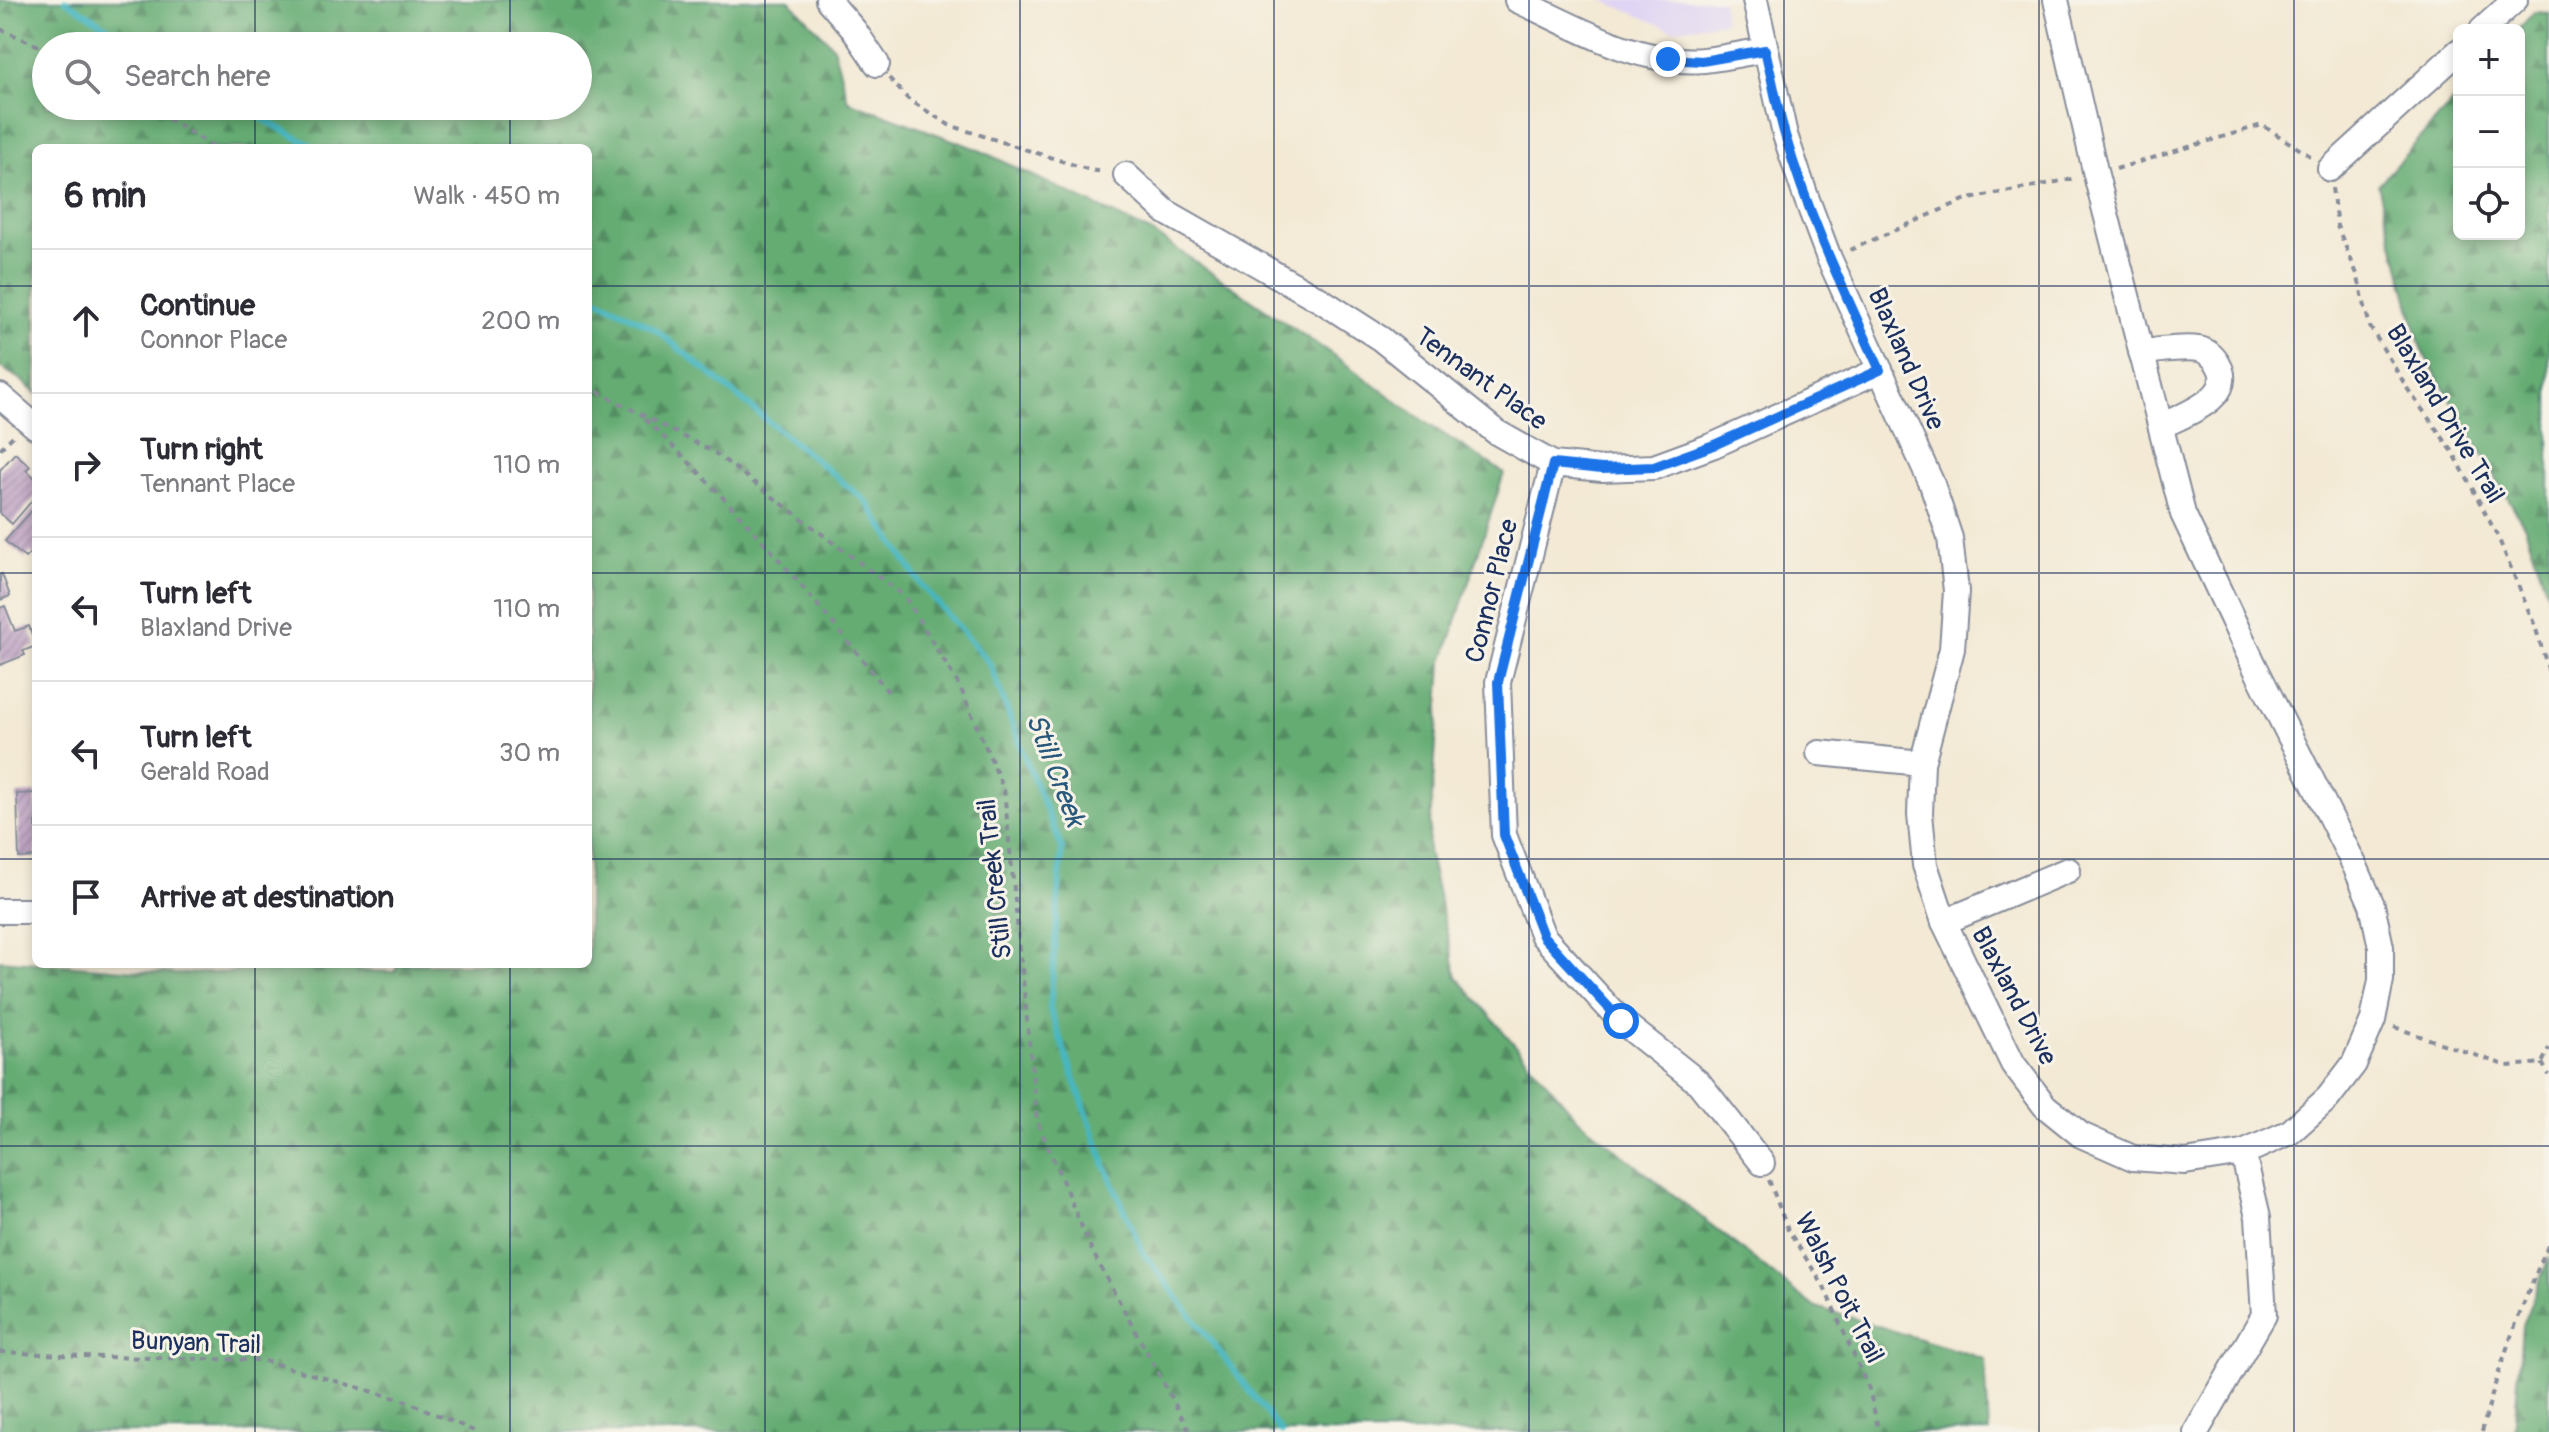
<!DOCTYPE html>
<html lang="en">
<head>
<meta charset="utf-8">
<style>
  :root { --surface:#fff; --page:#f2f2f3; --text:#2b2b33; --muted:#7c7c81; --line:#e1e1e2 }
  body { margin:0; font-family:Pangolin,sans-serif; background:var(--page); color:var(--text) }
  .controls { position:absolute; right:24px; top:24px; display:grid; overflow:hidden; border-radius:12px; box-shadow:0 4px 12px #0003 }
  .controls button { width:72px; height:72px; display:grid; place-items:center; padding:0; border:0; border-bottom:2px solid var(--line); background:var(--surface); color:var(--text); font:40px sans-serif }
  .stop { position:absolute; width:24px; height:24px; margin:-18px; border:6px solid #1a73e8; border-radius:50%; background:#fff }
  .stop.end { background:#1a73e8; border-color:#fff; box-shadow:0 2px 8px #0008 }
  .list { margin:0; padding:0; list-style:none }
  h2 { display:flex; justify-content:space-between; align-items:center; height:104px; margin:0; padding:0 32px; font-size:34px }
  h2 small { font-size:26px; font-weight:400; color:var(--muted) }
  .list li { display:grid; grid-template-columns:52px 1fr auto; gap:24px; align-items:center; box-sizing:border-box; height:144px; padding:0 32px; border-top:2px solid var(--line) }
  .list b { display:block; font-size:30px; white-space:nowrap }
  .list p { margin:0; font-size:26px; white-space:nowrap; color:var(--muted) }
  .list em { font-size:26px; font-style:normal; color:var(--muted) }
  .icon { flex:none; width:44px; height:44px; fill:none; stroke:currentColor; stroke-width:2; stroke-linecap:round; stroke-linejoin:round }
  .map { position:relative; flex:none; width:2549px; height:1432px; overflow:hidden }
  .search { position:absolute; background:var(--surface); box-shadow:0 4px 12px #0003; left:32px; top:32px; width:560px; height:88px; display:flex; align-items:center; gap:20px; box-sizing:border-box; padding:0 28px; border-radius:44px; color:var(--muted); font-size:30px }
  .panel { position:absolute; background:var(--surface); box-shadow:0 4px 12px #0003; left:32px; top:144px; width:560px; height:824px; border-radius:12px }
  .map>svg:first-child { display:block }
  .built { fill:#e0d4f4 }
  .forest { fill:url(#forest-firs); stroke:#406e68; stroke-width:2; fill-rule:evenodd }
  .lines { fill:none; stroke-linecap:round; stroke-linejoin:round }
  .stream { stroke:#47b6bf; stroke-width:6 }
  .building { fill:url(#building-hatch) }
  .minor-casing { stroke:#878c99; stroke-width:28 }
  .path { stroke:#878c99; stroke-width:4; stroke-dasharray:6 6; stroke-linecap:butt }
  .minor { stroke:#fff; stroke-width:24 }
  .route { stroke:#1a73e8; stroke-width:10 }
  .grid { fill:none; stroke:#1b2f5e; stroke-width:2; stroke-opacity:0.55 }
  .labels { text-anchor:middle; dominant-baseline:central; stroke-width:6; stroke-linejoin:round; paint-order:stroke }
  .street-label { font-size:26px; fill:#1b2f5e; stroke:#f7f3e8 }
  .water-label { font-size:28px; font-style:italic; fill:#28587b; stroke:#f7f3e8 }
</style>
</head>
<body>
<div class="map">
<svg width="2549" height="1432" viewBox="0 0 2549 1432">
  <defs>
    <pattern id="forest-firs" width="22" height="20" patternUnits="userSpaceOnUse" patternTransform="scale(2)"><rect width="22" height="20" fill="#65ac73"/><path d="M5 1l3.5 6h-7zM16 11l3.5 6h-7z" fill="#528c62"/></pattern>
    <pattern id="building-hatch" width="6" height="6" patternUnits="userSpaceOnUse" patternTransform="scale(2)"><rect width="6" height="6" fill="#b89abf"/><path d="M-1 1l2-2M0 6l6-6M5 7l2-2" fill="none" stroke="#957e9e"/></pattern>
  </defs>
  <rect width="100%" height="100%" fill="#f7f3e8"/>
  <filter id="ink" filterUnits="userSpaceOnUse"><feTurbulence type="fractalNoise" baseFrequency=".0125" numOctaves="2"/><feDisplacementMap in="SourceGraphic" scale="16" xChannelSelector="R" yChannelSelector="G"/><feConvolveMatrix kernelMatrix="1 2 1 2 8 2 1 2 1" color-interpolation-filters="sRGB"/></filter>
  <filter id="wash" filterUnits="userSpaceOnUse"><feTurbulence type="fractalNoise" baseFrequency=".006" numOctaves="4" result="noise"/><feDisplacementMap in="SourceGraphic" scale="32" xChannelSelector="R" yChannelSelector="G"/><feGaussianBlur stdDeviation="1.8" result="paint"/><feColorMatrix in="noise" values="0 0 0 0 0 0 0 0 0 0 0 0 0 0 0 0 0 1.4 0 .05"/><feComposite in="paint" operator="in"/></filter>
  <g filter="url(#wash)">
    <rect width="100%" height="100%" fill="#f3e9d4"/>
    <path class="built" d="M1602,0H1722L1725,22L1672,30Z"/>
    <g class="forest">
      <path d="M0,0H789L833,46L848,101L977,149L1153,233L1336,357L1428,424L1504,473L1442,665L1428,851L1457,977L1578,1119L1813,1306L1985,1359L1989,1432H0V960L176,974L332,969L394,972L399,964H588V148H36V394L21,380L0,367ZM578,46V106H46V46Z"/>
      <path d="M2534,12L2549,13V597L2525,527L2421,349L2378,185L2459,95V234H2519L2518,30Z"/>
      <path d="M2549,1257V1432H2514L2522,1326Z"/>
    </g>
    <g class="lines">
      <g class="stream">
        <path d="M65,0L137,46"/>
        <path d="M239,106L316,148"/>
        <path d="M588,294L655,329L866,501L920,583L990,664L1026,761L1062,848L1050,1010L1105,1165L1144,1254L1281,1432"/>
      </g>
    </g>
    <g id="blocks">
      <g class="building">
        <path d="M15,453L30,466L26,470L36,479V496L12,524L0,513V470Z"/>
        <path d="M36,506V556L31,552L25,558L5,541Z"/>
        <path d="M2,574L10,596L0,600V575Z"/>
        <path d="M5,606L15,631L29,626L36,646L23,651L25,655L0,665V608Z"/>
        <path d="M36,793V857L19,858L17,794Z"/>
      </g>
    </g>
  </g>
  <g filter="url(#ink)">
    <use href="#blocks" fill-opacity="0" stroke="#878c99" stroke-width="2"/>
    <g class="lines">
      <defs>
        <g id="minor">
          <path d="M828,0L854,30L877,64"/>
          <path d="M1517,0C1574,26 1639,66 1704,60C1725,58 1745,53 1765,50"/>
          <path d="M1755,0L1785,135L1806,197L1829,258L1932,484L1950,538L1956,591L1952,649L1922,763L1920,814L1925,865L1944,922L2013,1064L2045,1106L2081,1135L2133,1158L2185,1162L2243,1153L2290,1132L2328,1098L2354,1064L2373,1020L2381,980V947L2372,905L2355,866L2255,667L2183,514L2096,175L2056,0"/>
          <path d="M2482,30L2515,0"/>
          <path d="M2330,169L2459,51"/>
          <path d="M1126,175L1166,212L1322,301L1381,339L1496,432L1553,464L1602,469L1654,467L1714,445L1880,370"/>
          <path d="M2141,352C2159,351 2181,346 2199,349C2207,351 2214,357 2218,364C2238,397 2183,415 2161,426"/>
          <path d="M0,396L36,427"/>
          <path d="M1553,464L1498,682L1504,835L1543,936L1621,1021L1699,1083L1762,1163"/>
          <path d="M1819,753L1922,763"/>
          <path d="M0,911H36"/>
          <path d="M1944,922L2068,870"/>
          <path d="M2196,1432L2264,1315L2258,1217L2243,1153"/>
        </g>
      </defs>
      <use href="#minor" class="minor-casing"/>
      <g class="path">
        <path d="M0,29L46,49"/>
        <path d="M889,78L908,99L949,125L1090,170L1104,172"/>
        <path d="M147,106L216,148"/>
        <path d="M2116,169L2262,125L2315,159"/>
        <path d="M2332,188L2337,226L2357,274L2370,327L2409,391L2453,452L2498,537L2535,626L2549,672"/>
        <path d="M1850,250L1964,200L2077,178"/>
        <path d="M588,384L600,393L715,453L905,597L960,687L1004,790L1037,1121L1092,1251L1190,1432"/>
        <path d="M645,419C736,506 811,594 889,693"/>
        <path d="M0,449L13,436"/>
        <path d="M2394,1027L2507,1066L2542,1063L2549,1048"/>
        <path d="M2542,1063L2549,1075"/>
        <path d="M1769,1180L1788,1230L1823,1285L1869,1389L1879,1432"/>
        <path d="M0,1352L103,1357L261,1360L406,1401L476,1432"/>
        <path d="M2482,1432C2498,1366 2522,1305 2549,1243"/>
      </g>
      <use href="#minor" class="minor"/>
    </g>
  </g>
  <g class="lines" filter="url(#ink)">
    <path class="route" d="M1621,1021L1543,936L1504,835L1498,682L1553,464L1602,469L1654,467L1714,445L1880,370C1845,293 1808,216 1785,135C1777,107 1772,78 1765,50L1702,61L1668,59"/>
  </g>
  <path class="grid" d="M255,0V46M510,0V46M765,0V1432M1020,0V1432M1274,0V1432M1529,0V1432M1784,0V1432M2039,0V1432M2294,0V1432M255,106V148M510,106V148M0,286H36M588,286H2549M0,573H36M588,573H2549M0,859H36M588,859H2549M255,964V1432M510,964V1432M0,1146H2549"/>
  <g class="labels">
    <g class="street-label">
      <text transform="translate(1906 359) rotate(66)">Blaxland Drive</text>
      <text transform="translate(1481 379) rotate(36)">Tennant Place</text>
      <text transform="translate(2445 414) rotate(59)">Blaxland Drive Trail</text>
      <text transform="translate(1492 591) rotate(-76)">Connor Place</text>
      <text transform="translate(995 879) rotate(-96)">Still Creek Trail</text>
      <text transform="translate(2014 996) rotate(62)">Blaxland Drive</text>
      <text transform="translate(1839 1288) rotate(63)">Walsh Poit Trail</text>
      <text transform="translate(196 1343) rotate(2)">Bunyan Trail</text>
    </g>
    <g class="water-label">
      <text transform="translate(1055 770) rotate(69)">Still Creek</text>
    </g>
  </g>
</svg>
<div class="controls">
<button>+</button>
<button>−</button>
<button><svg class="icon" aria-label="locate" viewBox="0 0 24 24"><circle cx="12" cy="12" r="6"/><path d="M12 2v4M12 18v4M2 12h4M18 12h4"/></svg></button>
</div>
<div class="stop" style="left:1621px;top:1021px"></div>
<div class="stop end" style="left:1668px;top:59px"></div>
<div class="search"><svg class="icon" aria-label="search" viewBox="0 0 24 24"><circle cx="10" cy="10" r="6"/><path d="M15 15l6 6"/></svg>Search here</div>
<section class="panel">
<h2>6 min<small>Walk · 450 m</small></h2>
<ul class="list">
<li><svg class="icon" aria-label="ahead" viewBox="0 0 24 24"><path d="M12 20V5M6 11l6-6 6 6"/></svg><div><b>Continue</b><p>Connor Place</p></div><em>200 m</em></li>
<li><svg class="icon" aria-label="right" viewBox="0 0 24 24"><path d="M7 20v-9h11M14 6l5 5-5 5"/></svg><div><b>Turn right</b><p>Tennant Place</p></div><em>110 m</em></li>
<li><svg class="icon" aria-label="left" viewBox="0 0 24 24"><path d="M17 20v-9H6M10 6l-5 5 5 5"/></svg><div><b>Turn left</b><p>Blaxland Drive</p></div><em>110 m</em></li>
<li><svg class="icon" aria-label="left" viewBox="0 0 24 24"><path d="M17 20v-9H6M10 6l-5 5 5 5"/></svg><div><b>Turn left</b><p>Gerald Road</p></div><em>30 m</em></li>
<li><svg class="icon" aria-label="arrive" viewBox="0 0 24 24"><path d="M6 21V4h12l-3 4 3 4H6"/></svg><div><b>Arrive at destination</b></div></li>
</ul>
</section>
</div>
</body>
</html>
